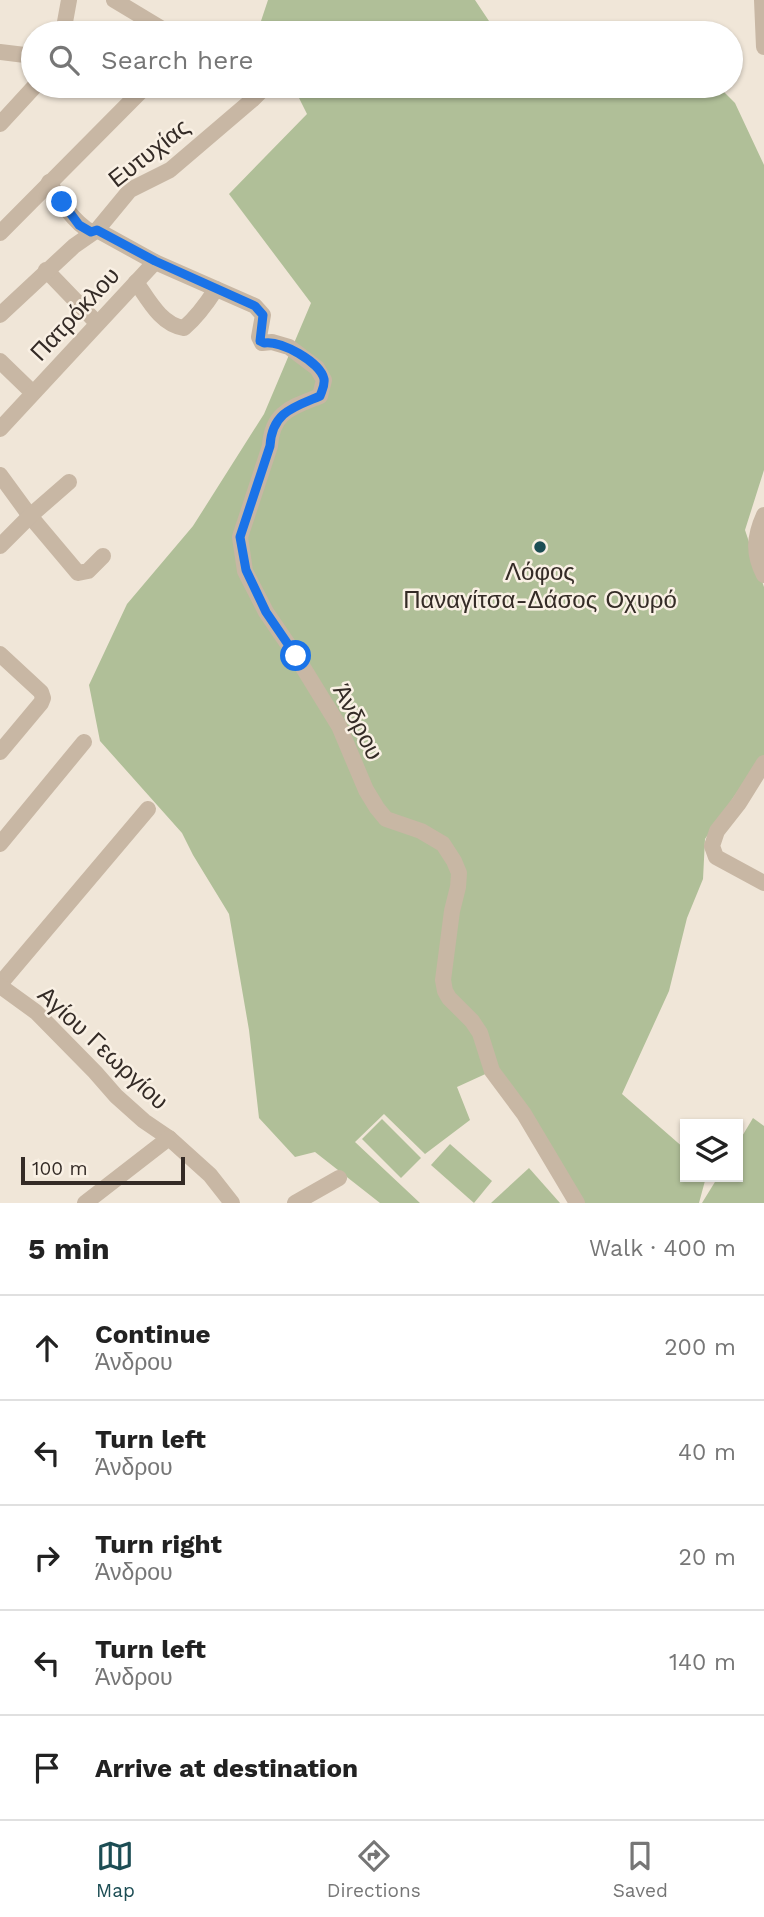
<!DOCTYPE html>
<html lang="en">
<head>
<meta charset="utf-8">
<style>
  :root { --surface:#fff; --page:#f2f2f2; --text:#222; --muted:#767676; --line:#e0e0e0; --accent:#1c4d54 }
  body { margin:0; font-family:"Work Sans",sans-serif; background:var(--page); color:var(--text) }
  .controls { position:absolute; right:21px; bottom:21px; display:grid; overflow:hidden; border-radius:0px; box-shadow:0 2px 5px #0004 }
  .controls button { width:63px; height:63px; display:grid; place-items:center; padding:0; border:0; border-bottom:2px solid var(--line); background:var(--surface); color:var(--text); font:35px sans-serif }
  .scale { position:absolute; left:21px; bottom:18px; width:164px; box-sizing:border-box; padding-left:7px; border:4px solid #342b26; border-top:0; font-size:19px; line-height:24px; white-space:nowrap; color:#342b26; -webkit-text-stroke:5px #f9f0e4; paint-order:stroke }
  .stop { position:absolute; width:21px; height:21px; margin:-16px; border:5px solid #1a73e8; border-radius:50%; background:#fff }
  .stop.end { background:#1a73e8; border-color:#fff; box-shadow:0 2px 7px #0008 }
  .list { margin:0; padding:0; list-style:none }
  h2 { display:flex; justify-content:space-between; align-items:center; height:91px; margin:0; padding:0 28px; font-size:30px }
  h2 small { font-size:23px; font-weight:400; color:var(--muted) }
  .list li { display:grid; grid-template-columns:46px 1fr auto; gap:21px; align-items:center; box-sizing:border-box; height:105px; padding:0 28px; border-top:2px solid var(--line) }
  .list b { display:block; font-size:26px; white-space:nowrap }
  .list p { margin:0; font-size:23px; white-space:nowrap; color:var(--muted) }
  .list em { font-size:23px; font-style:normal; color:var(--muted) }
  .icon { flex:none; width:38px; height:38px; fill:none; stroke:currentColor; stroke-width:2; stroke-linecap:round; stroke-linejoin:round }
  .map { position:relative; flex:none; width:764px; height:1203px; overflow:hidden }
  .search { position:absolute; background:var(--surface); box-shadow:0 2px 5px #0004; left:21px; right:21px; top:21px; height:77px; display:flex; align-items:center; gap:18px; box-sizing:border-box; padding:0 24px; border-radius:38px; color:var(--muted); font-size:26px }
  .sheet { height:616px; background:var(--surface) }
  nav { display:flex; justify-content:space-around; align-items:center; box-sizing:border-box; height:98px; border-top:2px solid var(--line); background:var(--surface); font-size:19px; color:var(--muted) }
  nav a { display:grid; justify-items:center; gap:4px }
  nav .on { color:var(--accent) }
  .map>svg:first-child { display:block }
  .green { fill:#b0bf98 }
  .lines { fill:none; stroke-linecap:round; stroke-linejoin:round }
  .minor { stroke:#c8b7a4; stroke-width:16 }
  .route { stroke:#1a73e8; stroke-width:9 }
  .poi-dot { fill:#1c4d54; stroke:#f9f0e4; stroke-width:2.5 }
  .labels { text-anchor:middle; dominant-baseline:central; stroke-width:5; stroke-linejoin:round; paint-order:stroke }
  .street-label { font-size:24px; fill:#342b26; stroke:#f9f0e4 }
  .poi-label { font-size:24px; fill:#342b26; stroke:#f9f0e4 }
</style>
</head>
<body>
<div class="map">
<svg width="764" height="1203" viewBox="0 0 764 1203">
  <rect width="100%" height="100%" fill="#f0e6d8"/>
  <g class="green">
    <path d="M268,0H475L489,21L541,33H257Z"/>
    <path d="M293,86H718L735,103L764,165V470L745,530L764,587V758L742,785L705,839L703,879L687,918L669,991L622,1094L685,1149V1177H706L699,1203H574L492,1071L457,1087L470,1120L425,1154L384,1114L355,1142L420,1203H380L315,1152L295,1157L259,1118L249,1030L229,914L193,855L182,833L100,741L89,685L127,604L193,526L264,414L311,303L229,194L307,114Z"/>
    <path d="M753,1118L764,1126V1203H702L718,1177H738V1143Z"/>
    <path d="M382,1119L421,1158L401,1178L362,1139Z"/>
    <path d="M450,1144L492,1181L474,1203L431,1165Z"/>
    <path d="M529,1168L560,1203H491Z"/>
  </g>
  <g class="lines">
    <g class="minor">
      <path d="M114,0L169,33"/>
      <path d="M762,0L764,47"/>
      <path d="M63,33L69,0"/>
      <path d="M0,52L33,56"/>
      <path d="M0,124L35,86"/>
      <path d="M49,182C60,200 72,221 91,232L97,230L155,262L255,306L263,315L259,337L262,343L272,342L289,347L317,368L324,380L320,396C293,407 272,411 270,446L240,537L245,571L266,612L296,656L339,726L366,790L377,808L386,819L421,831L443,844L454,861L459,873L458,887L452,911L443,980L445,991L449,998L472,1021L480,1033L492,1071L524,1114L577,1203"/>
      <path d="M0,233L146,86"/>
      <path d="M46,270L97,323"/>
      <path d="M136,282C148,299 161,325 184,328C197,317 207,303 216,289"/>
      <path d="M0,315L74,246L97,230L130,190L170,170L252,100L266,86"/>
      <path d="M0,361L33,393"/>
      <path d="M0,429L155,262"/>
      <path d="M0,475L30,516L78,573L88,571L103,556"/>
      <path d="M764,515C754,537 753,554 764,575"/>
      <path d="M0,546L30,516L69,482"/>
      <path d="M0,654L41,692L43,698L41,703L0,752"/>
      <path d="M764,763L739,803L717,831L712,846L716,857L764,883"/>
      <path d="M0,844L84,742"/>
      <path d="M0,984L148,809"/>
      <path d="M0,986L36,1012L95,1072L116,1096L144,1121L169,1138L210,1175L232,1203"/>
      <path d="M85,1203L169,1138"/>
      <path d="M295,1203L339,1178"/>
    </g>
  </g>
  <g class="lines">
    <path class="route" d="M62,202L79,225L91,232L97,230L155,261L255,306L263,315L260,341L264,343C281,340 320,362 324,379C325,386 322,390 320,396C294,407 272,412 270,446L240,537L246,570L266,612L296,656"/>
  </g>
  <circle class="poi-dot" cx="540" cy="547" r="7"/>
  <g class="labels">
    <g class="street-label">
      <text transform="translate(149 153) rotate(-38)">Ευτυχίας</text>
      <text transform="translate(75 314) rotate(-47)">Πατρόκλου</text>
      <text transform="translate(358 722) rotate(63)">Άνδρου</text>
      <text transform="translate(103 1048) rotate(43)">Αγίου Γεωργίου</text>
    </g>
    <g class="poi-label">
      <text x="540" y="572">Λόφος<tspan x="540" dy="28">Παναγίτσα-Δάσος Οχυρό</tspan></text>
    </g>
  </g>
</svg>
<div class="controls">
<button><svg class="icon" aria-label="layers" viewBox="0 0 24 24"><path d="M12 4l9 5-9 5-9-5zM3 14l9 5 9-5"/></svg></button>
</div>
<div class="scale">100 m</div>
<div class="stop" style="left:296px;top:656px"></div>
<div class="stop end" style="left:62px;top:202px"></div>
<div class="search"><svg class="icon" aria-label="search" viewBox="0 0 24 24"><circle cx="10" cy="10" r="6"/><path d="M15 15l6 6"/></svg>Search here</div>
</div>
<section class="sheet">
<h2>5 min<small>Walk · 400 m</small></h2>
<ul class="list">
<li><svg class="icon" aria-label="ahead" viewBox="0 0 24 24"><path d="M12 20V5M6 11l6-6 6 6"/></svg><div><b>Continue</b><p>Άνδρου</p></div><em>200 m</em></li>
<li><svg class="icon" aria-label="left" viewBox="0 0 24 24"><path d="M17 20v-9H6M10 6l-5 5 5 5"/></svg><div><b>Turn left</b><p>Άνδρου</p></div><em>40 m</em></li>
<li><svg class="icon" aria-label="right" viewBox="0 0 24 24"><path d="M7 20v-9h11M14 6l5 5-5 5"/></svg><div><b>Turn right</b><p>Άνδρου</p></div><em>20 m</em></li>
<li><svg class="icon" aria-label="left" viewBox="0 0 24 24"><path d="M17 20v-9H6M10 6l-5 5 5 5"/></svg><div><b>Turn left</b><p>Άνδρου</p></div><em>140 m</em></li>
<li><svg class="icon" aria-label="arrive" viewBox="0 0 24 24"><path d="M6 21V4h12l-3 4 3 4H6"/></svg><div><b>Arrive at destination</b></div></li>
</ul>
</section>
<nav>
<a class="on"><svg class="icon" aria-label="map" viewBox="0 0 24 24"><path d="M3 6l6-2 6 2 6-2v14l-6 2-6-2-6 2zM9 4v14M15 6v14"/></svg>Map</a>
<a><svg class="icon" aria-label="directions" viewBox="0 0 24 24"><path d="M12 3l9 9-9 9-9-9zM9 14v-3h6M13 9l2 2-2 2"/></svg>Directions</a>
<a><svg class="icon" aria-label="saved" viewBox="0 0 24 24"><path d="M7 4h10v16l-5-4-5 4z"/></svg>Saved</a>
</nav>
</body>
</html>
